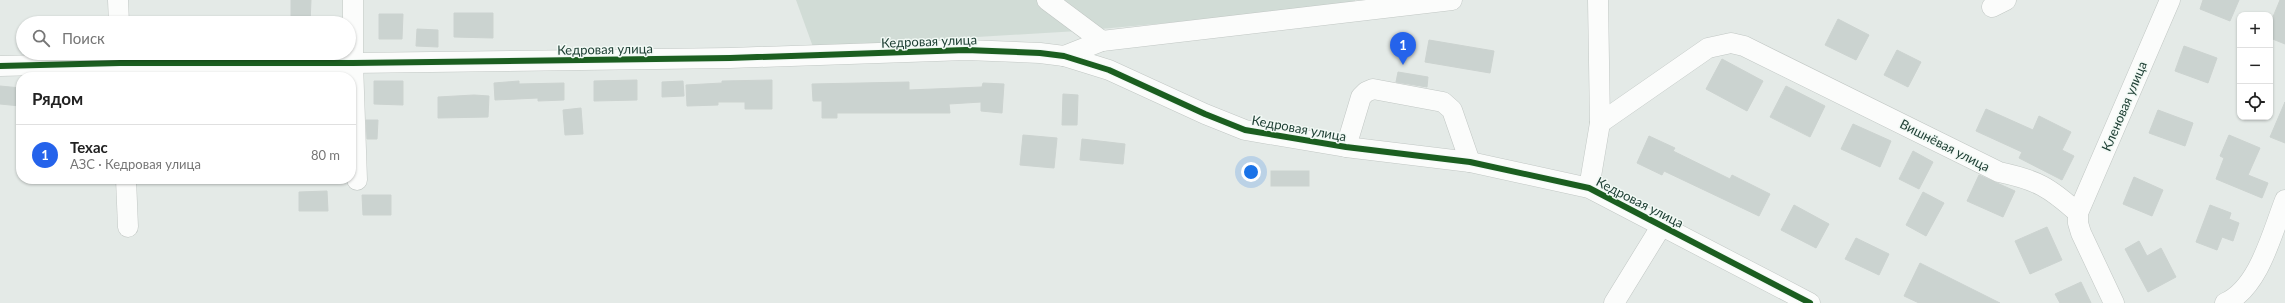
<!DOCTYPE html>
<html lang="ru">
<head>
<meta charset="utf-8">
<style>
  :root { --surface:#fff; --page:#f6f6f6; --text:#222; --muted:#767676; --line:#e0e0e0; --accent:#2563eb }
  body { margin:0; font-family:Lato,sans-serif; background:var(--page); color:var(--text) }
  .controls { position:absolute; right:12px; top:12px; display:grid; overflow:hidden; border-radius:8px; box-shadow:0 1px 3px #0004 }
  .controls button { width:36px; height:36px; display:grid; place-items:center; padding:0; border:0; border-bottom:1px solid var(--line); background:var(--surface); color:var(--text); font:20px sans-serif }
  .you { position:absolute; left:1251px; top:172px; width:14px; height:14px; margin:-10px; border:3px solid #fff; border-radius:50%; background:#1a73e8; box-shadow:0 0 0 6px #1a73e833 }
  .badge { display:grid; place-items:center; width:26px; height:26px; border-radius:50%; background:var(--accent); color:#fff; font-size:13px; font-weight:700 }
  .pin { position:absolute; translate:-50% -33px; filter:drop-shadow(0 1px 2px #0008) }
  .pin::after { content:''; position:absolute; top:21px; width:14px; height:12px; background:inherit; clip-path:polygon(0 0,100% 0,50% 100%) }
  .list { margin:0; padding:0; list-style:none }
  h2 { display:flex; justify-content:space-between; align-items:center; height:52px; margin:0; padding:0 16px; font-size:17px }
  h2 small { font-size:13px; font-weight:400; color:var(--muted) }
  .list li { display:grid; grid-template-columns:26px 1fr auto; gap:12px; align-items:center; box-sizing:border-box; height:60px; padding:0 16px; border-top:1px solid var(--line) }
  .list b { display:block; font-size:15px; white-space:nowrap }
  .list p { margin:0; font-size:13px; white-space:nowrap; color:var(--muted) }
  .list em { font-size:13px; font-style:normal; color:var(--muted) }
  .icon { flex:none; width:22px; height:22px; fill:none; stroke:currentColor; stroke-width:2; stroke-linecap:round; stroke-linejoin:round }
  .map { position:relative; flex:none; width:2285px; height:303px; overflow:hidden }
  .search { position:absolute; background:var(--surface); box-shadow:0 1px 3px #0004; left:16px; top:16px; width:340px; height:44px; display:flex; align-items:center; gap:10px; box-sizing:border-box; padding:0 14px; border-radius:22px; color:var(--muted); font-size:15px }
  .panel { position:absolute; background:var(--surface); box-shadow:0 1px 3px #0004; left:16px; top:72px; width:340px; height:112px; border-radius:16px }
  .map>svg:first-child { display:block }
  .built { fill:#d1dcd6 }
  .building { fill:#cbd3d0; stroke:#ccd3d0 }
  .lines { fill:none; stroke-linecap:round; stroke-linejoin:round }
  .minor-casing { stroke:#c1c7c4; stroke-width:21 }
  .minor { stroke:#fbfcfb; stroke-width:20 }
  .cycleway-casing { stroke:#f2f9f5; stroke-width:8 }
  .cycleway { stroke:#1b5e20; stroke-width:6 }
  .labels { text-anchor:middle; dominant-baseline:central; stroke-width:3; stroke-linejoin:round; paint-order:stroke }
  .street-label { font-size:13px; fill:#1f4035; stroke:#f2f9f5 }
</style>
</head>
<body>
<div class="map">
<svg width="2285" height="303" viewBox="0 0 2285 303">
  <rect width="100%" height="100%" fill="#e4eae7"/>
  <path class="built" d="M796,0H1355L1354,6L1078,31L813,47Z"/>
  <g class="building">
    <path d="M291,0H311L310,23H291Z"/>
    <path d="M2203,0H2239L2230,21L2200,9Z"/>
    <path d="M2280,0H2285V44L2270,38V24Z"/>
    <path d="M454,13H493V38L454,37Z"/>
    <path d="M379,14H403L402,39H379Z"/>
    <path d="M1838,19L1869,35L1856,60L1825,45Z"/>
    <path d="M417,29L438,30V47L416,46Z"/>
    <path d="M1429,40L1494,51L1490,73L1425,62Z"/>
    <path d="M2184,46L2217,58L2208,83L2175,71Z"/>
    <path d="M1897,50L1921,62L1908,87L1884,75Z"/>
    <path d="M1722,59L1763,81L1747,111L1706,89Z"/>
    <path d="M1398,72L1428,77L1427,87L1396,82Z"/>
    <path d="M637,80V100L594,101V81Z"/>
    <path d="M772,80V109H745V102H718V105L687,106L686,85L722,83V81Z"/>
    <path d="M374,81H403V105L374,104Z"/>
    <path d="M519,81V84L564,83V100L538,101V98L495,100L494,83Z"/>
    <path d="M683,81L684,96L662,97V82Z"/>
    <path d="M909,82V90L982,87L983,83L1004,84L1002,113L981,111V102L949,104L950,113H837V118H822V101H813L812,84Z"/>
    <path d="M0,86L21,88L20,106L0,104Z"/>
    <path d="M1786,86L1825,106L1810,137L1770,117Z"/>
    <path d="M1063,94L1078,95L1077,125H1062Z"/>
    <path d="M474,95L489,96L488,117L438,118V97Z"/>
    <path d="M2285,102V143L2270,137Z"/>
    <path d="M581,108L583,134L565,135L563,110Z"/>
    <path d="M1986,109L2033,130L2039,116L2071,132L2062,150L2074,156L2062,180L2019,158L2022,152L1976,131Z"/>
    <path d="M2158,110L2193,123L2185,146L2149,133Z"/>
    <path d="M366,120H378L377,139H367Z"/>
    <path d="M1853,124L1891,141L1880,167L1841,149Z"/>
    <path d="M1023,135L1057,138L1054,168L1020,165Z"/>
    <path d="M2229,135L2260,148L2248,175L2268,183L2262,198L2216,179L2224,158L2220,156Z"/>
    <path d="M1649,136L1675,148L1673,151L1730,179L1732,175L1770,194L1759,216L1664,171L1662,175L1637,163Z"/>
    <path d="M1082,139L1125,144L1123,164L1080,160Z"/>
    <path d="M1913,151L1933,162L1919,189L1899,179Z"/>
    <rect x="1271" y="171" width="38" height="15"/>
    <path d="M1979,175L2015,191L2003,217L1967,201Z"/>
    <path d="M2134,177L2163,190L2152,216L2123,204Z"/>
    <path d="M327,191L328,211H299V192Z"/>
    <path d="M1923,192L1944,203L1926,236L1906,225Z"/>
    <path d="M362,195H391V215H363Z"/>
    <path d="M1794,205L1829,224L1816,248L1781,230Z"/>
    <path d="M2210,205L2231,213L2229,219L2239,223L2233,241L2222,237L2217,250L2196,242Z"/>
    <path d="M2047,227L2062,260L2030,274L2015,241Z"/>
    <path d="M1856,238L1889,254L1879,275L1845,259Z"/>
    <path d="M2139,241L2147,256L2161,248L2176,277L2148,292L2125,249Z"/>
    <path d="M1920,263L2000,303H1919L1904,296Z"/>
    <path d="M2081,282L2091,303H2060L2055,294Z"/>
  </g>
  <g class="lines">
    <defs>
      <g id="minor">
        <path d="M118,0L119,23"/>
        <path d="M353,0V63L357,180"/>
        <path d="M1047,0L1102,41"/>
        <path d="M1992,7L2006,0"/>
        <path d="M1064,56L1102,41L1452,0"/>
        <path d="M0,66L120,63H353L730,58L966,50L1040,53L1064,56L1109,70L1205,114L1245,130L1346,147L1470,162L1589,188L1810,303"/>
        <path d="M1600,123L1708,48L1731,43L1744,46L1999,172C2037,180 2049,187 2078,213"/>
        <path d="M1346,147L1361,97L1366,92L1373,89L1443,102L1452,110L1470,162"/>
        <path d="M126,179L128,227"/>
        <path d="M1589,188L1600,123L1598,0"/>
        <path d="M1614,303L1662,225"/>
        <path d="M2114,303L2081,233L2078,223V213L2170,0"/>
        <path d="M2225,303C2259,288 2272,233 2285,200"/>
      </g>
    </defs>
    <use href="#minor" class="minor-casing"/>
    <use href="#minor" class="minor"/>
    <defs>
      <path id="cycleway" d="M0,66L120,63H353L730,58L966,50L1040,53L1064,56L1109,70L1205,114L1245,130L1346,147L1470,162L1589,188L1810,303"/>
    </defs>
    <use href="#cycleway" class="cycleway-casing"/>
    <use href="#cycleway" class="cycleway"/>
  </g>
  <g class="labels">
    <g class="street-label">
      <text transform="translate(929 41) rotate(-2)">Кедровая улица</text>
      <text transform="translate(605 49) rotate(-1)">Кедровая улица</text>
      <text transform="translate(2124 106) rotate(-67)">Кленовая улица</text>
      <text transform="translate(1299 128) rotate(10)">Кедровая улица</text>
      <text transform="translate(1945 145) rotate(27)">Вишнёвая улица</text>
      <text transform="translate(1640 202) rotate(27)">Кедровая улица</text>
    </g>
  </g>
</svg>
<div class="controls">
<button>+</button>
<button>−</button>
<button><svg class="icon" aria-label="locate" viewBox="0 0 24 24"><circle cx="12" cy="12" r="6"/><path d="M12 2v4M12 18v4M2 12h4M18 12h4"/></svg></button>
</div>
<div class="you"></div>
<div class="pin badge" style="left:1403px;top:65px">1</div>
<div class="search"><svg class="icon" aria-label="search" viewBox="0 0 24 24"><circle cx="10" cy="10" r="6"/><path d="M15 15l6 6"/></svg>Поиск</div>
<section class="panel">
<h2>Рядом<small></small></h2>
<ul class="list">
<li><span class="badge">1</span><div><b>Техас</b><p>АЗС · Кедровая улица</p></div><em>80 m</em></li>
</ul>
</section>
</div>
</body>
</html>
